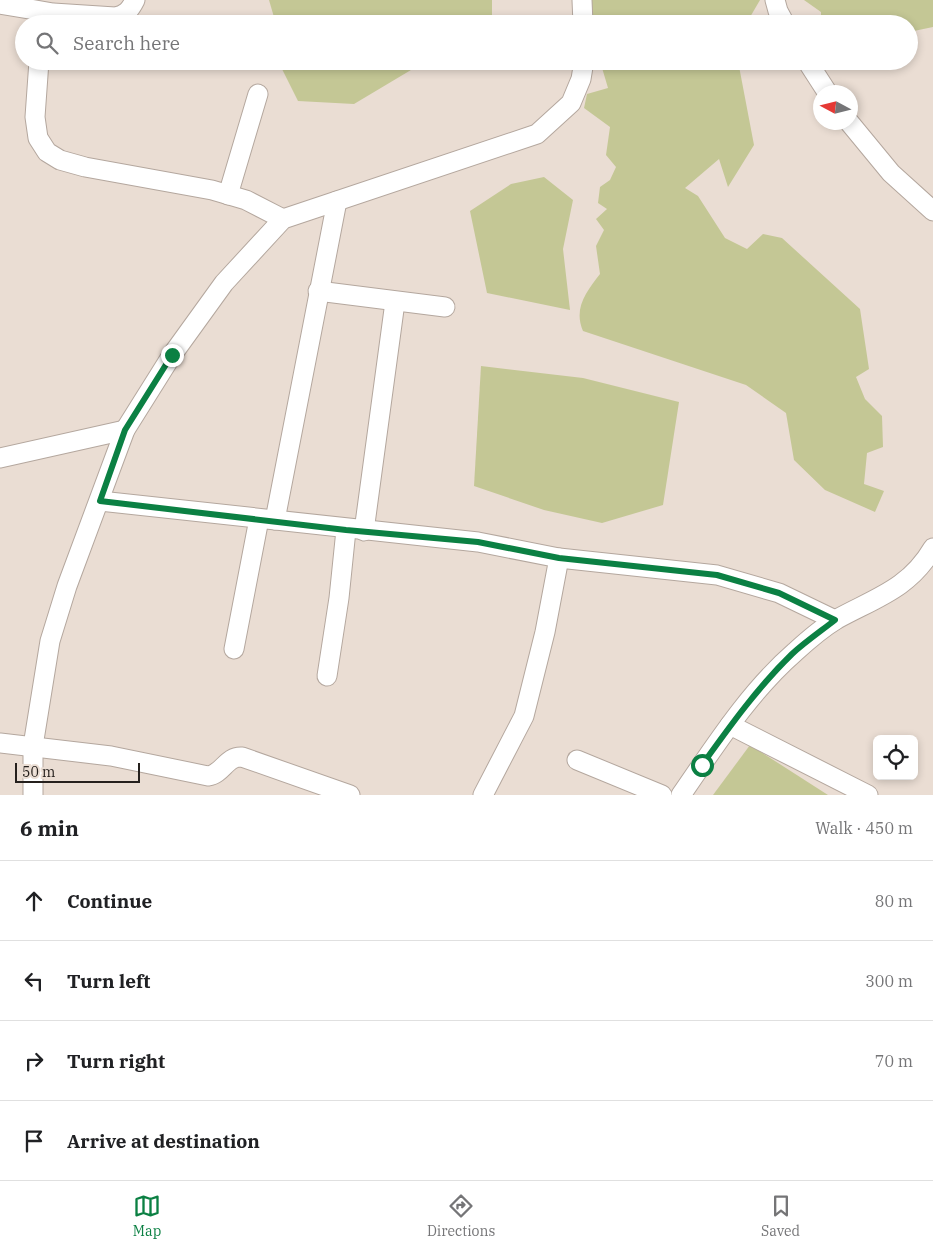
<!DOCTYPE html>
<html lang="en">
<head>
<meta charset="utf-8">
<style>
  :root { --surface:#fff; --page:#f2f2f2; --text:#202124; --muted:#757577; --line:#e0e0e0; --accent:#0b8043 }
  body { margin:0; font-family:"IBM Plex Serif",serif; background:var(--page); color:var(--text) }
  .controls { position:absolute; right:15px; bottom:15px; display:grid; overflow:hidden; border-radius:8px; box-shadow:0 2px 8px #0003 }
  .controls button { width:45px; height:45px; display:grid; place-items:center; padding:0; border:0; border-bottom:1px solid var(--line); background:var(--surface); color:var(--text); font:25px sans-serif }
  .compass { position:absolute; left:813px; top:85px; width:45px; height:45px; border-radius:50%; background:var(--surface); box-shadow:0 2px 8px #0003; rotate:277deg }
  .scale { position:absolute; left:15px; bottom:12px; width:125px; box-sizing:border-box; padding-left:5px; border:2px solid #25201d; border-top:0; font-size:14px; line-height:18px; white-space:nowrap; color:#25201d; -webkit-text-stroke:4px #eaddd3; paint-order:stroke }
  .stop { position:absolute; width:15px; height:15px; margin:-11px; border:4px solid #0b8043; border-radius:50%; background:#fff }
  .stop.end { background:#0b8043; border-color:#fff; box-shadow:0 1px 5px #0008 }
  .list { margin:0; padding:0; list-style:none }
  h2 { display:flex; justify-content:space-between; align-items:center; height:65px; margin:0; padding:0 20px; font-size:21px }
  h2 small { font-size:16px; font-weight:400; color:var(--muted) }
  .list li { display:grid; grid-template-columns:32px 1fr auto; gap:15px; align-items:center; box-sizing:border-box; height:80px; padding:0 20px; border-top:1px solid var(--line) }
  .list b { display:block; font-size:19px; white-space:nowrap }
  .list em { font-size:16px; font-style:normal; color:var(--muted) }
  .icon { flex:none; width:28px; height:28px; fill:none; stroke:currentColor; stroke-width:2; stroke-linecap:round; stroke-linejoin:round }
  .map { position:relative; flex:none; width:933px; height:795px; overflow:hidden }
  .search { position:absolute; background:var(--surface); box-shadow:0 2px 8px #0003; left:15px; right:15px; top:15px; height:55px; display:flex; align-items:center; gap:12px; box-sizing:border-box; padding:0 18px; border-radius:28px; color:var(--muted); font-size:19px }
  .sheet { height:385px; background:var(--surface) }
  nav { display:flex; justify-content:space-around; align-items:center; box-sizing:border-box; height:70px; border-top:1px solid var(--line); background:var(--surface); font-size:14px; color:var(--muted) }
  nav a { display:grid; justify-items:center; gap:2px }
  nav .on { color:var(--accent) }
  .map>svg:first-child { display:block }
  .water { fill:#c4c795 }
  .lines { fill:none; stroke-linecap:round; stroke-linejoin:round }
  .minor-casing { stroke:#b4a79e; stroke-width:21 }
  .minor { stroke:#fff; stroke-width:19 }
  .route { stroke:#0b8043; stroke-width:6 }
</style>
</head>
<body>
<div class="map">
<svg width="933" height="795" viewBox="0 0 933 795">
  <rect width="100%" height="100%" fill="#eaddd3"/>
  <g class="water">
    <path d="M269,0H492V24H276Z"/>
    <path d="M591,0H760L746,24H594Z"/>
    <path d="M804,0H933V27L909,32V24H821V12Z"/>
    <path d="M278,61H433L421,64L354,104L298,101Z"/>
    <path d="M600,61H738L754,145L728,187L719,159L685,188L698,196L725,238L747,249L763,234L782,238L860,309L869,369L856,377L865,399L882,416L883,447L867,453L864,484L884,491L875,512L825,490L794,460L786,413L746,385L583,331C573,308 587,291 600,274L596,246L604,230L596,219L607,209L598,203L600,187L610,180L616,167L606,155L610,127L584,108L587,94L608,88Z"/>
    <path d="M544,177L573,200L563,249L570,310L487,293L470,211L511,184Z"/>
    <path d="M481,366L583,378L679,402L663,505L602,523L544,510L474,486Z"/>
    <path d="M750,745L828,795H713Z"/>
  </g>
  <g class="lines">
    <defs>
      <g id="minor">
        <path d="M582,0L583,24"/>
        <path d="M775,0L778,11L785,24"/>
        <path d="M0,4L53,13L115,17C126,15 130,10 135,0"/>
        <path d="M39,61L35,117L38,138L47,152L60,160L85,167L212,190L246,200L283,219"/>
        <path d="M807,61L827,92"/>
        <path d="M849,122L891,173L933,211"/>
        <path d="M228,195L258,94"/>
        <path d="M318,291L445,307"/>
        <path d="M0,458L125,430"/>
        <path d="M100,501L478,542L559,558L545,632L524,716L483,795"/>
        <path d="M275,520L337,201"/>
        <path d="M364,531L395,302"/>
        <path d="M559,558L717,575L779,593L835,620"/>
        <path d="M234,649L259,519"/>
        <path d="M327,676L339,598L346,530"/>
        <path d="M730,725L868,795"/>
        <path d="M0,743L111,756L208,776C223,774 226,756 242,757L350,795"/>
        <path d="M577,760L662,795"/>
        <path d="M33,795V746L50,641L67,586L125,430L172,355L224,283L283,219L537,134L571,103L581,79L584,61"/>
        <path d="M681,795C715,746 749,692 795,652C807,641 822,628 837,619C875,598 909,589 933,548"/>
      </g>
    </defs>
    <use href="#minor" class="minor-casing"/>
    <use href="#minor" class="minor"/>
  </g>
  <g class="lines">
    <path class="route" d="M172,355L125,430L100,501L346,530L478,542L559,558L717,575L779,593L835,620C821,631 805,642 792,654C758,687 730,726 702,765"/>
  </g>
</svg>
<div class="controls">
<button><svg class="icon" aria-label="locate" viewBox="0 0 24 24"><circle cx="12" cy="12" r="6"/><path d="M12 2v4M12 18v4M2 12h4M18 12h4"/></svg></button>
</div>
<svg class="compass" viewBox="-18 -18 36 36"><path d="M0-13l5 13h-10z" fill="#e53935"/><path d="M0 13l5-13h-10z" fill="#757577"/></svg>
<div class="scale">50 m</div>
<div class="stop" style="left:702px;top:765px"></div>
<div class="stop end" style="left:172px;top:355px"></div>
<div class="search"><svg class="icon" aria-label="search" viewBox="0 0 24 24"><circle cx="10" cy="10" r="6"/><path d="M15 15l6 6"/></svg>Search here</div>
</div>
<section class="sheet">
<h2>6 min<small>Walk · 450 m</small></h2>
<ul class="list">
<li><svg class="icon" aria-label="ahead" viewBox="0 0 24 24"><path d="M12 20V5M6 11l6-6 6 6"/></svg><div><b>Continue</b></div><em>80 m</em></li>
<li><svg class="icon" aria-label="left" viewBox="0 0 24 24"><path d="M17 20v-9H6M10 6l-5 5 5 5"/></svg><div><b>Turn left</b></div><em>300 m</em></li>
<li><svg class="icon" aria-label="right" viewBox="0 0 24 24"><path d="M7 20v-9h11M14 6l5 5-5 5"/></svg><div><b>Turn right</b></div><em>70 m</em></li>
<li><svg class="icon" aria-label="arrive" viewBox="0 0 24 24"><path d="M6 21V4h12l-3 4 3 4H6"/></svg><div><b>Arrive at destination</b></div></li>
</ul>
</section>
<nav>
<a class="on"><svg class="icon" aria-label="map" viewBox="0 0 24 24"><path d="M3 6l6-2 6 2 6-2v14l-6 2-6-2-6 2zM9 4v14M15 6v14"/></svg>Map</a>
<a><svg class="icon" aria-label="directions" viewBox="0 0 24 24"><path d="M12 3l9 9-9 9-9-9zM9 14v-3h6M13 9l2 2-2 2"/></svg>Directions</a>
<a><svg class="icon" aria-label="saved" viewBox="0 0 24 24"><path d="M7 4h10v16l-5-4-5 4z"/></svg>Saved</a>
</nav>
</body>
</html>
